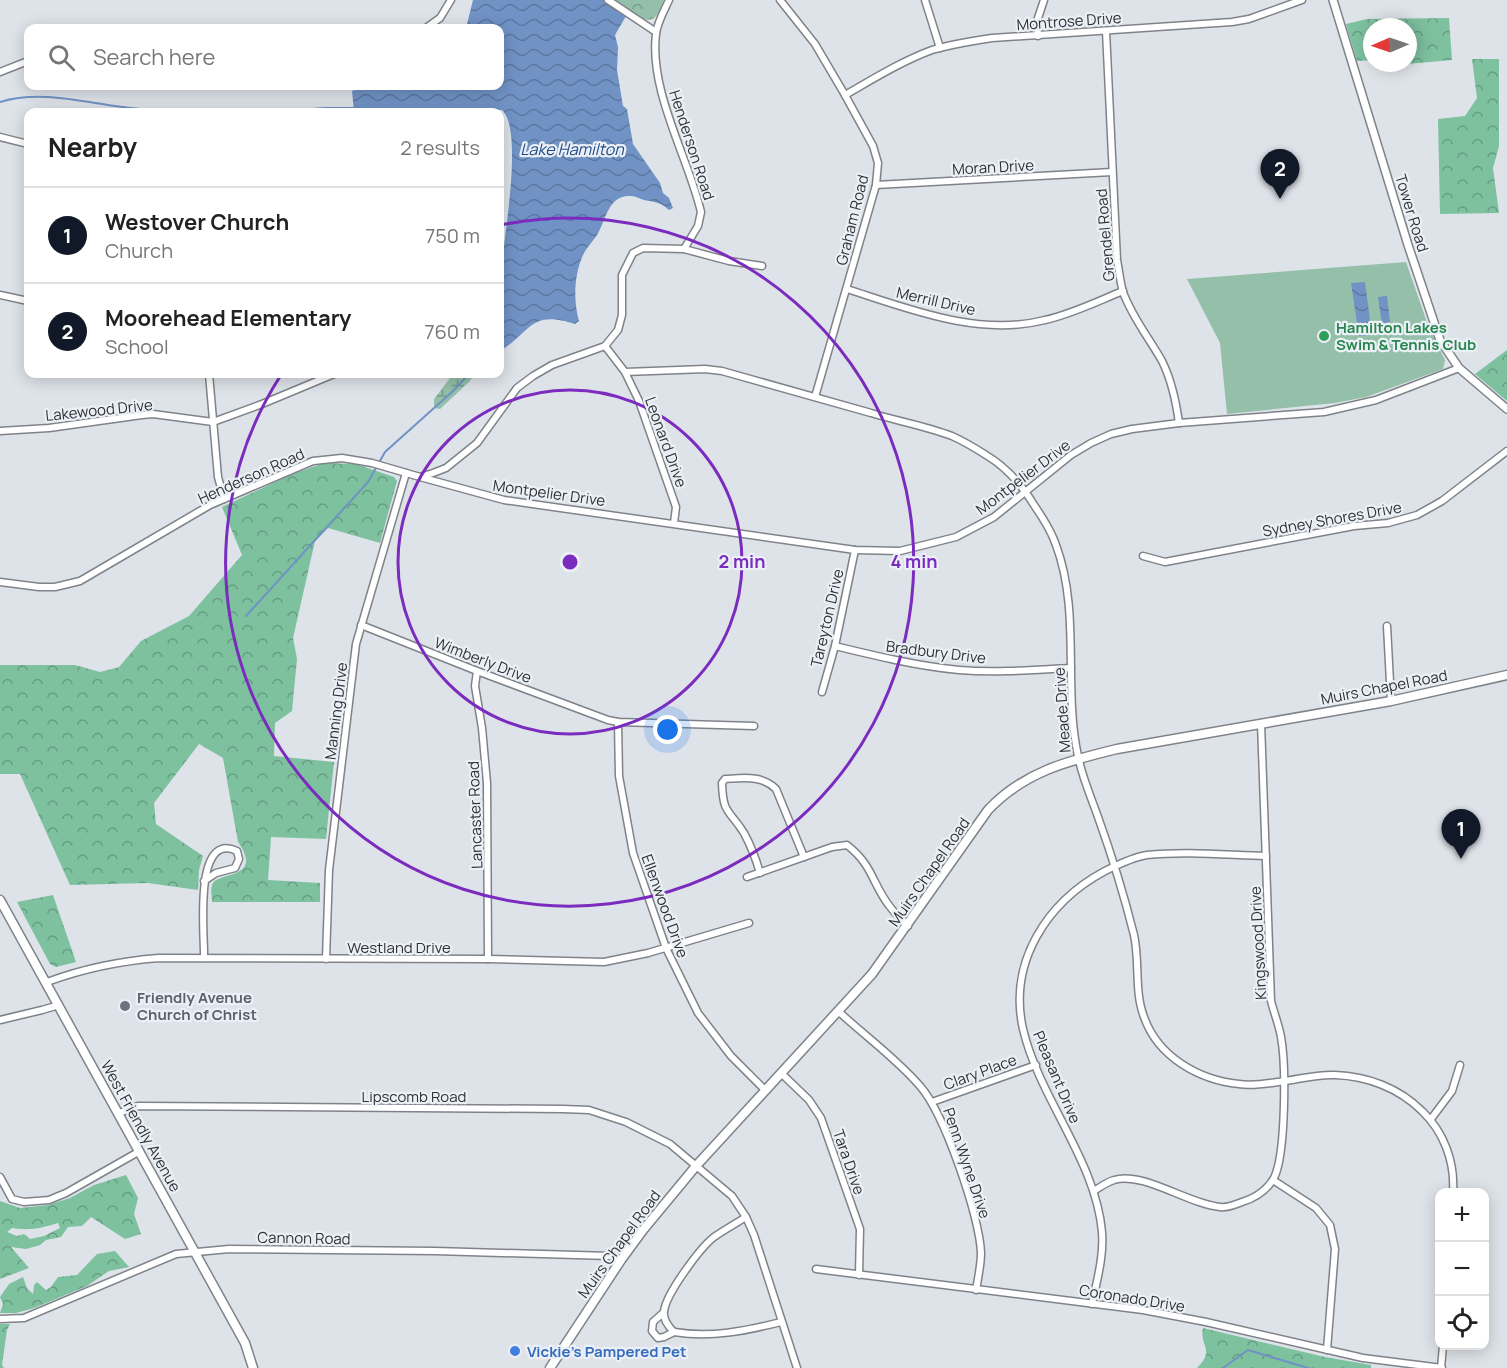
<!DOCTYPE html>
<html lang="en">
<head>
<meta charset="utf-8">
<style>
  :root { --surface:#fff; --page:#f6f6f6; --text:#222; --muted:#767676; --line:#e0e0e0; --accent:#111827 }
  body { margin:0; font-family:Manrope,sans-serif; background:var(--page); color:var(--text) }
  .controls { position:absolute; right:18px; bottom:18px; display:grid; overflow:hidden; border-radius:12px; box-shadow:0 3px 15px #0003 }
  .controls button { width:54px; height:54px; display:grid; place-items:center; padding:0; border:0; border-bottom:2px solid var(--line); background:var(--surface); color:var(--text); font:30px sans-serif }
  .compass { position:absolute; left:1363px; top:18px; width:54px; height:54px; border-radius:50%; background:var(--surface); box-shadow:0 3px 15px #0003; rotate:268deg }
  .you { position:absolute; left:668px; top:730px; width:21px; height:21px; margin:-15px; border:4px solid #fff; border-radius:50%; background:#1a73e8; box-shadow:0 0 0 9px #1a73e833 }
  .badge { display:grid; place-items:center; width:39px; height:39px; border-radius:50%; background:var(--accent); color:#fff; font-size:20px; font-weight:700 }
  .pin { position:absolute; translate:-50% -50px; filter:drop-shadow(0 2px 3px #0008) }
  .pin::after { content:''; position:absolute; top:32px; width:21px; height:18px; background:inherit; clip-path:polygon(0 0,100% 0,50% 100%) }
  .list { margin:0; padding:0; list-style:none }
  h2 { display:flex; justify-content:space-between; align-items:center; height:78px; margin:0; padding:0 24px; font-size:26px }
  h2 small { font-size:20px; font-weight:400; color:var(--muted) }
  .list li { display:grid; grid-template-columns:39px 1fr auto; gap:18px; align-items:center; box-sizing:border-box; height:96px; padding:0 24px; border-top:2px solid var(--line) }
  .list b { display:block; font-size:22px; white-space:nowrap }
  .list p { margin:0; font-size:20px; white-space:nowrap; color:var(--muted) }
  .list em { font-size:20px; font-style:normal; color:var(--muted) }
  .icon { flex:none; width:33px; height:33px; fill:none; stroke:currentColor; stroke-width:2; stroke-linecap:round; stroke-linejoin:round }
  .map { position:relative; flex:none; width:1507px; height:1368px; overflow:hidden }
  .search { position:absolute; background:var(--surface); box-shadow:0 3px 15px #0003; left:24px; top:24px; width:480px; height:66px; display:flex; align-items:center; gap:15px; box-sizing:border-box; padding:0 21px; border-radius:12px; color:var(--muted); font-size:22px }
  .panel { position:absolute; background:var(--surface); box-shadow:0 3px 15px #0003; left:24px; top:108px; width:480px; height:270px; border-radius:12px }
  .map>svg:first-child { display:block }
  .forest { fill:url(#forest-crowns); fill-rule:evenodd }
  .wetland { fill:url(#wetland-marsh) }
  .park { fill:url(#park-crowns) }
  .pitch { fill:#94c0a9 }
  .water { fill:url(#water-waves) }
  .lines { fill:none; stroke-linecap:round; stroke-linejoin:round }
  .stream { stroke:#7092c5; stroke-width:2 }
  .minor-casing { stroke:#7f8389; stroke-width:9 }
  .tertiary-casing { stroke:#7f8389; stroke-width:10 }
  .secondary-casing { stroke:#7f8389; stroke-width:11 }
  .minor { stroke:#fff; stroke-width:6 }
  .tertiary { stroke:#fff; stroke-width:7 }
  .secondary { stroke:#fff; stroke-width:8 }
  .ring { fill:none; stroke:#7b2cbf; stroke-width:3 }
  .leisure-dot { fill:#2e9e5b; stroke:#ebf0f6; stroke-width:2 }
  .worship-dot { fill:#6b7280; stroke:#ebf0f6; stroke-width:2 }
  .shop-dot { fill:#3f7fe0; stroke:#ebf0f6; stroke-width:2 }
  .labels { text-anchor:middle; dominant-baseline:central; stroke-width:4.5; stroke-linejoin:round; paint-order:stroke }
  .street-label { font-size:15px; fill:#2f3134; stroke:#ebf0f6 }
  .leisure-label { font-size:15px; font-weight:bold; fill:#27864d; stroke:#ebf0f6; text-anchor:start }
  .worship-label { font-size:15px; font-weight:bold; fill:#5b616d; stroke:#ebf0f6; text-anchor:start }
  .shop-label { font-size:15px; font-weight:bold; fill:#366cbe; stroke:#ebf0f6; text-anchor:start }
  .water-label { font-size:16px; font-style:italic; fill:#204b8b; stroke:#ebf0f6 }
  .centre { fill:#7b2cbf; stroke:#ebf0f6; stroke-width:3 }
  .ring-label { font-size:18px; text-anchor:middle; font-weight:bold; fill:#7b2cbf; stroke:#ebf0f6; stroke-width:4.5; stroke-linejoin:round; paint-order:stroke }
</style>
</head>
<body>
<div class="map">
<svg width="1507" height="1368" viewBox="0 0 1507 1368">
  <defs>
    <pattern id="forest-crowns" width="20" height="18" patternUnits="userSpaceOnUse" patternTransform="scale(1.5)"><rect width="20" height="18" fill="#7dc19f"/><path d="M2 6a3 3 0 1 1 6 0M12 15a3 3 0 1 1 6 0" fill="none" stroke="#679d82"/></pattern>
    <pattern id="wetland-marsh" width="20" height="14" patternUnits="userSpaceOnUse" patternTransform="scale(1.5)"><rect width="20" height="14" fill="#94c0a9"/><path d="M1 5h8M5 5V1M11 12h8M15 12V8" fill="none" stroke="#799d8a"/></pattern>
    <pattern id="park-crowns" width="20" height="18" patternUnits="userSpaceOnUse" patternTransform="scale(1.5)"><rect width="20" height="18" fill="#94c0a9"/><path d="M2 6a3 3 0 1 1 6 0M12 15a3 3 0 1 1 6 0" fill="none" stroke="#799d8a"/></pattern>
    <pattern id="water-waves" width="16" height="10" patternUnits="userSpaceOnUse" patternTransform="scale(1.5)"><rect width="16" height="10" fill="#7092c5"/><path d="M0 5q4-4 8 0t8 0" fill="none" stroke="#5c78a1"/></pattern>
  </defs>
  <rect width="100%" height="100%" fill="#dee3e9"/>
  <g class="forest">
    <path d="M1449,18L1452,60L1396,65L1387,63H1408V27H1372V60L1357,61L1346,24L1367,19Z"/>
    <path d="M1472,59H1499V146L1493,168L1499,213L1440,214L1438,119L1465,116L1477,98Z"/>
    <path d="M1507,350V401L1475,374Z"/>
    <path d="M324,463L356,464L394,477L397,481L380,543L328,528L315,541L293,638L297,659L292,711L275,723L274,756L334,762L326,839L271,837L268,880L320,883V902H212C212,896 210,888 213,883C219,872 264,879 238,842L223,758L199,744L154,803L156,824L203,856L199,870L198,890L148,883L70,885L20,774H0V665H75L100,672L119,667L141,641L189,616L242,555L222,507L290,475Z"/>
    <path d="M53,895L76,962L56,967L50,964L17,902Z"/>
    <path d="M126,1175L138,1198L134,1214L141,1234L125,1239L91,1217L82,1226L68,1227L61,1237L46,1240L40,1245L26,1249L11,1247L29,1268L0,1279V1201L20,1208L48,1205L70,1198L94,1185ZM58,1223L60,1228L44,1236L30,1239L24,1234L17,1236L7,1232L12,1228C29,1231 42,1228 58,1223Z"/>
    <path d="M115,1251L129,1267L109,1271L87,1286L34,1308L16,1313H0L3,1304L0,1297L9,1284L23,1277L27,1288L33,1294L34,1285L37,1282L46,1290L51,1287L58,1277L77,1275L97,1254Z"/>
    <path d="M0,1324H10L7,1330L2,1365L4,1368H0Z"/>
    <path d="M1203,1328L1325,1357L1371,1365V1368H1197C1216,1349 1199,1347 1203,1328Z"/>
  </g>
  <path class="wetland" d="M453,374H475L469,382L440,409L434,408V399Z"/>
  <path class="park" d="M614,0H664C661,5 659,15 654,18C642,26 623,6 614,0Z"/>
  <path class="pitch" d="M1406,262L1429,328L1445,360L1443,369L1366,397L1335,403L1227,414L1220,343L1187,279Z"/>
  <g class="water">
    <path d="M473,0H604L626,16L615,35L618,47L617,70L623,106L627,109L633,144L660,183L663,193L669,198L673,208L669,210C660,202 655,202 644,200C640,199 636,196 631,196C608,194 606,221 597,235C593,241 588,246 584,253C574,273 573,300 579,321L575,324C530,309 531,332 500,351V266L502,262C505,232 523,129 502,110L462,108L453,112H354L352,91L365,86H500V28H466Z"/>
    <path d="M1365,282L1372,335L1359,336L1351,283Z"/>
    <path d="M1387,296L1390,322L1382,324L1378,297Z"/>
  </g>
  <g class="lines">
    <g class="stream">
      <path d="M0,102C40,90 82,102 122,107C135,109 146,108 159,112"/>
      <path d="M272,112L325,108H356"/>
      <path d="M246,616L368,482L385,452L453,391L469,374"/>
      <path d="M1223,1368L1248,1350L1308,1368"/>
    </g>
    <defs>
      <g id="minor">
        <path d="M608,0L656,32"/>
        <path d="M669,0C664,11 657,23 656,34C649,91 688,157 701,212L698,226L684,249"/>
        <path d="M780,0L815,44L845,95L873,146L878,163L876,185L815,397"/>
        <path d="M925,0L940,48"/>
        <path d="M426,28L440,18L451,0"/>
        <path d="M1106,31L1117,260C1119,270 1120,281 1123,292C1132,317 1149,338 1162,361C1172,381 1176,401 1179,423"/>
        <path d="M1038,36L1037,21L1044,0"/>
        <path d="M0,72L28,61"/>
        <path d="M845,95C873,79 902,61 932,50C952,44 972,41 992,38L1232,22L1249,19L1302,0"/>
        <path d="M0,137L28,144"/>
        <path d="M876,185L1112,172"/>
        <path d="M847,289C909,309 979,337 1045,320C1072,314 1098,301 1123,291"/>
        <path d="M0,295L28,301"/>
        <path d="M605,346L625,372L639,401L676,507L674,523"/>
        <path d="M625,372L705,369L722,371C771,385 821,399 871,413C897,421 926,426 952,436C963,441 975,448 986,455C1006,467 1022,485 1034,505C1043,518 1051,530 1056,545C1081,612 1063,687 1078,756C1082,777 1091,797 1098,817C1112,856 1124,895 1134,935C1140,962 1134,991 1144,1017C1158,1057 1199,1080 1239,1084C1251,1086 1265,1084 1278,1082C1297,1080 1315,1074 1335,1075C1367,1076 1399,1088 1422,1111C1444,1132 1455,1162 1453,1192"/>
        <path d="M209,374L218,477L224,499"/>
        <path d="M0,431L49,428L142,415L153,414L213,422L262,404L334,374"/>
        <path d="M420,477L504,500L855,550L900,551L956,537L994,517L1071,455L1091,443L1111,434L1132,429L1179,423L1324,412L1376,400L1459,368"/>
        <path d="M1143,556L1165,562L1354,526L1388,523L1417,515L1442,501L1507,451"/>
        <path d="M0,582L39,587H55L80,581L210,505L313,461L342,458L372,463L420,477L433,473L446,468L477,443L517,388L533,376L552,365L605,346L618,330L622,315V275L633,253L643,248L684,249L729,261L762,266"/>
        <path d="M361,625L477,671L608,720L618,722L754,726"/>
        <path d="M1387,626L1391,701"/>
        <path d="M835,646C876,656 917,666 959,670C996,673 1034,670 1071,668"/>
        <path d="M477,671L475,686L482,728L487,783L488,959"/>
        <path d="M822,692L835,646L855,550"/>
        <path d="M618,722L619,776L633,853L666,948L698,1013L731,1056L765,1090"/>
        <path d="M760,873C756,859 751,846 744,833C729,809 723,815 722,783L725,779C744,778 762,775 776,789L804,857"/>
        <path d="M747,877L832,847L847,845C874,866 872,885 891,908C896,915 903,920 908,926"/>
        <path d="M204,881L216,873L235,868L239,859L237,851C192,830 205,938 204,958"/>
        <path d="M326,959L329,870L356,644L406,473"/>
        <path d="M47,982C85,968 119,961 159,958L488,959L604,962L648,953L749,923"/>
        <path d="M838,1011C865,1036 896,1058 920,1086C944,1113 980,1217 981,1253C981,1265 978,1278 976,1290"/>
        <path d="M0,1020L42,1010L59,1005"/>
        <path d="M781,1073L809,1100L821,1118L860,1229L859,1275"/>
        <path d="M932,1102L1036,1065"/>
        <path d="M119,1113L138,1106L563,1109L589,1110L626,1122L670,1144L732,1196L746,1217L754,1235L797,1368"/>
        <path d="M1431,1119L1452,1091L1460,1065"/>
        <path d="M0,1177L12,1199L24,1202L49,1200L66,1193L140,1151"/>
        <path d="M1273,1180L1316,1208L1330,1225L1335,1249L1327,1350"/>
        <path d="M1094,1191C1100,1187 1107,1182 1114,1180C1143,1171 1188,1204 1220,1207C1228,1208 1234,1205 1242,1202C1255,1198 1267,1190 1274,1178C1286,1154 1286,1064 1281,1037C1279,1025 1274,1013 1271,1001L1261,723"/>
        <path d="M746,1217C735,1224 724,1230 714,1237C700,1248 665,1295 664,1312C663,1320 669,1327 674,1332C711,1338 745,1331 781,1322"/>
        <path d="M816,1269L1143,1310L1206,1322L1363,1358L1442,1368"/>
        <path d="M1092,1304C1097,1280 1104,1256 1102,1232C1096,1161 1039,1098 1023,1029C1008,962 1047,902 1105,871C1117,865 1133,857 1147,855C1186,851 1227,855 1266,856"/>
        <path d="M663,1313L653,1322L652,1331L658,1338L664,1337L674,1332"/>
        <path d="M0,1319L24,1318L176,1254L229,1249L435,1251L610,1256L621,1260"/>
        <path d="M1441,1368L1443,1346"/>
      </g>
      <path id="tertiary" d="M1333,0L1408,245L1440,340L1459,368L1507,409"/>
      <g id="secondary">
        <path d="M0,900L245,1343L253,1368"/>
        <path d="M550,1368L621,1260L643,1230L696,1166L872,974L988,810C1024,772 1067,761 1117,749L1391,701L1507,675"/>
      </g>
    </defs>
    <use href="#minor" class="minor-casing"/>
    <use href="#tertiary" class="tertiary-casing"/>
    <use href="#secondary" class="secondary-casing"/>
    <use href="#minor" class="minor"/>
    <use href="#tertiary" class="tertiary"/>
    <use href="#secondary" class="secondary"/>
  </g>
  <g class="ring">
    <circle cx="570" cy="562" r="172"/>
    <path d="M501 225A344 344 0 1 1 281 375"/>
  </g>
  <circle class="leisure-dot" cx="1324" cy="336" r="6"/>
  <circle class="worship-dot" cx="125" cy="1006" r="6"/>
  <circle class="shop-dot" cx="515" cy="1351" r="6"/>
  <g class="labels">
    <g class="street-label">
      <text transform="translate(1069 21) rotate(-4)">Montrose Drive</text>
      <text transform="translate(692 145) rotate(72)">Henderson Road</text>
      <text transform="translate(993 167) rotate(-3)">Moran Drive</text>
      <text transform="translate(1412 213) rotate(73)">Tower Road</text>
      <text transform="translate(852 220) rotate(-76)">Graham Road</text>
      <text transform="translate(1105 235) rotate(-95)">Grendel Road</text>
      <text transform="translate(936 301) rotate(13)">Merrill Drive</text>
      <text transform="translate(99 410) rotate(-6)">Lakewood Drive</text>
      <text transform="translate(666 442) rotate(70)">Leonard Drive</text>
      <text transform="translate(251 476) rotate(-24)">Henderson Road</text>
      <text transform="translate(1023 477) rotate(-37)">Montpelier Drive</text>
      <text transform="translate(549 493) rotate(8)">Montpelier Drive</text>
      <text transform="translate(1332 519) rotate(-10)">Sydney Shores Drive</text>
      <text transform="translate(827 618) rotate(-77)">Tareyton Drive</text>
      <text transform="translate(936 652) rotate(7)">Bradbury Drive</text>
      <text transform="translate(483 660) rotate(21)">Wimberly Drive</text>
      <text transform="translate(1384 687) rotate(-11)">Muirs Chapel Road</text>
      <text transform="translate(1062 710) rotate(-94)">Meade Drive</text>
      <text transform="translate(336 711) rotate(-83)">Manning Drive</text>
      <text transform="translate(475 815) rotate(-92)">Lancaster Road</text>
      <text transform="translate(929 872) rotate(-55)">Muirs Chapel Road</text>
      <text transform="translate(665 906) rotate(70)">Ellenwood Drive</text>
      <text transform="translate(1258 943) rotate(-93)">Kingswood Drive</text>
      <text x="399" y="947">Westland Drive</text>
      <text transform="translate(980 1072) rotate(-20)">Clary Place</text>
      <text transform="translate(1057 1077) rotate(67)">Pleasant Drive</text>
      <text x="414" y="1096">Lipscomb Road</text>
      <text transform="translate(141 1126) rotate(61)">West Friendly Avenue</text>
      <text transform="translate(849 1162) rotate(71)">Tara Drive</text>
      <text transform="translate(967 1163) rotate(71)">Penn Wyne Drive</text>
      <text transform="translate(304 1238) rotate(1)">Cannon Road</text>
      <text transform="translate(619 1244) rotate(-54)">Muirs Chapel Road</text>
      <text transform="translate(1132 1298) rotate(9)">Coronado Drive</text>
    </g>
    <g class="leisure-label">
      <text x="1336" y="327">Hamilton Lakes<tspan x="1336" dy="17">Swim &amp; Tennis Club</tspan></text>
    </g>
    <g class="worship-label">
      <text x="137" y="997">Friendly Avenue<tspan x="137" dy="17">Church of Christ</tspan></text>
    </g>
    <g class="shop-label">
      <text x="527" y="1351">Vickie's Pampered Pet</text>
    </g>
    <g class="water-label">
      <text x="572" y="149">Lake Hamilton</text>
    </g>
  </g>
  <circle cx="570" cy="562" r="9" class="centre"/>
  <g class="ring-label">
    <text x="742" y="568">2 min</text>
    <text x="914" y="568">4 min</text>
  </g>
</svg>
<div class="controls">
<button>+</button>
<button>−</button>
<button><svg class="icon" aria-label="locate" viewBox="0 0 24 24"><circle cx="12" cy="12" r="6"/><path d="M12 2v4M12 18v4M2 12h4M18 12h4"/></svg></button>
</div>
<svg class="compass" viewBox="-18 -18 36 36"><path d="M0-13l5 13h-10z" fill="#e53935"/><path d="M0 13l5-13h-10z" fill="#767676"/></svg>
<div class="you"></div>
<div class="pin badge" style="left:1461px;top:859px">1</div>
<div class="pin badge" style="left:1280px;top:199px">2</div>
<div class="search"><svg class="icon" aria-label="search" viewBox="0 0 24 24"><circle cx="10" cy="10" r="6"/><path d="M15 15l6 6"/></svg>Search here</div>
<section class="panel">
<h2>Nearby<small>2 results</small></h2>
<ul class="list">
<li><span class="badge">1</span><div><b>Westover Church</b><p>Church</p></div><em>750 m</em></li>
<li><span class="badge">2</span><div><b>Moorehead Elementary</b><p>School</p></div><em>760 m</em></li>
</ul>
</section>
</div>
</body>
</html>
